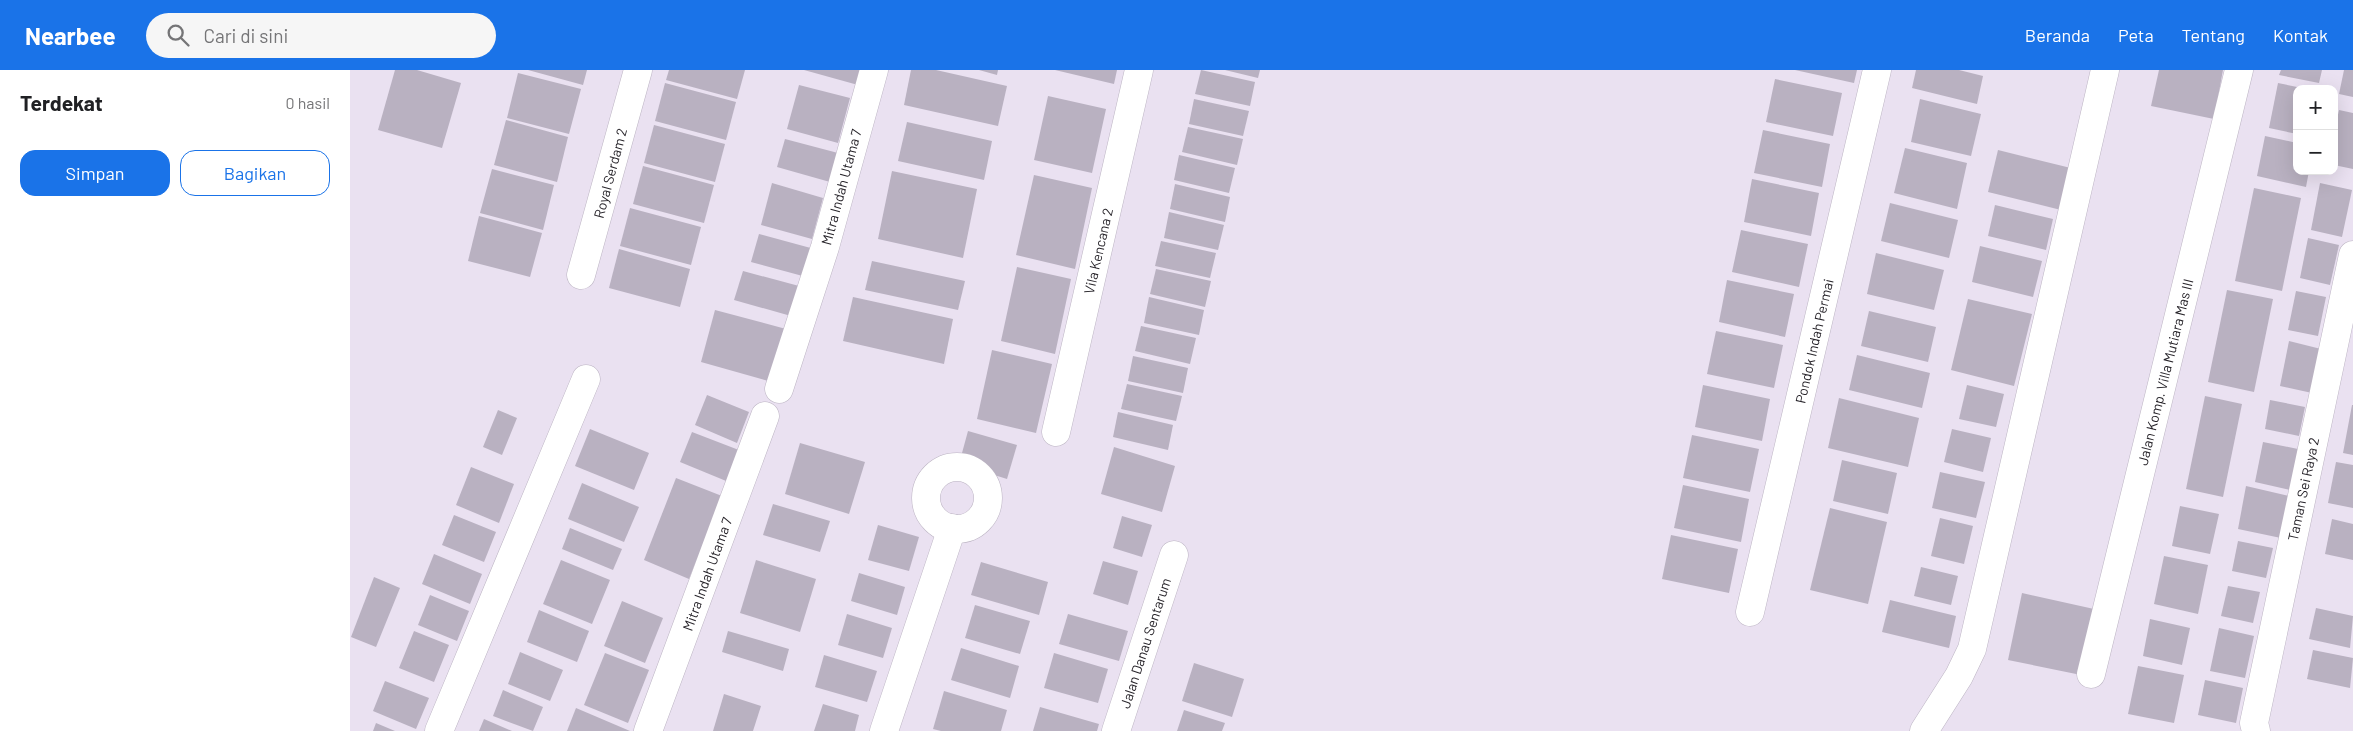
<!DOCTYPE html>
<html lang="id">
<head>
<meta charset="utf-8">
<style>
  :root { --surface:#fff; --page:#f6f6f6; --text:#202124; --muted:#757577; --line:#e0e0e0; --accent:#1a73e8 }
  body { margin:0; font-family:Barlow,sans-serif; background:var(--page); color:var(--text) }
  .controls { position:absolute; right:15px; top:15px; display:grid; overflow:hidden; border-radius:10px; box-shadow:0 5px 20px #0002 }
  .controls button { width:45px; height:45px; display:grid; place-items:center; padding:0; border:0; border-bottom:1px solid var(--line); background:var(--surface); color:var(--text); font:25px sans-serif }
  .list { margin:0; padding:0; list-style:none }
  h2 { display:flex; justify-content:space-between; align-items:center; height:65px; margin:0; padding:0 20px; font-size:21px }
  h2 small { font-size:16px; font-weight:400; color:var(--muted) }
  .actions { display:flex; gap:10px; padding:15px 20px }
  .actions a { flex:1; padding:11px 0; border:1px solid var(--accent); border-radius:15px; text-align:center; font-size:18px; color:var(--accent) }
  .actions .main { background:var(--accent); color:#fff }
  .icon { flex:none; width:28px; height:28px; fill:none; stroke:currentColor; stroke-width:2; stroke-linecap:round; stroke-linejoin:round }
  .map { position:relative; flex:none; width:2003px; height:661px; overflow:hidden }
  header { display:flex; align-items:center; gap:30px; box-sizing:border-box; height:70px; padding:0 25px; background:var(--accent); color:#fff }
  header strong { font-size:24px }
  nav { display:flex; gap:28px; margin-inline-start:auto; font-size:18px }
  .search { width:350px; height:45px; background:var(--page); display:flex; align-items:center; gap:12px; box-sizing:border-box; padding:0 18px; border-radius:28px; color:var(--muted); font-size:19px }
  main { display:flex }
  aside { flex:1; background:var(--surface) }
  .map>svg:first-child { display:block }
  .building { fill:#b9b1c1 }
  .lines { fill:none; stroke-linecap:round; stroke-linejoin:round }
  .street-casing { stroke:#bcb4c3; stroke-width:29 }
  .street { stroke:#fff; stroke-width:28 }
  .labels { text-anchor:middle; dominant-baseline:central; stroke-width:4; stroke-linejoin:round; paint-order:stroke }
  .street-label { font-size:14px; fill:#27242a; stroke:#fff }
</style>
</head>
<body>
<header>
<strong>Nearbee</strong>
<div class="search"><svg class="icon" aria-label="search" viewBox="0 0 24 24"><circle cx="10" cy="10" r="6"/><path d="M15 15l6 6"/></svg>Cari di sini</div>
<nav><a>Beranda</a><a>Peta</a><a>Tentang</a><a>Kontak</a></nav>
</header>
<main>
<aside>
<h2>Terdekat<small>0 hasil</small></h2>
<ul class="list">
</ul>
<div class="actions"><a class="main">Simpan</a><a>Bagikan</a></div>
</aside>
<div class="map">
<svg width="2003" height="661" viewBox="0 0 2003 661">
  <rect width="100%" height="100%" fill="#eae1f1"/>
  <g class="building">
    <path d="M45,0H67L111,13L92,78L28,60Z"/>
    <path d="M178,0H237L233,15Z"/>
    <path d="M319,0H395L387,29L316,10Z"/>
    <path d="M454,0H512L508,15Z"/>
    <path d="M561,0H586L657,16L648,56L554,35Z"/>
    <path d="M629,0H648L647,5Z"/>
    <path d="M705,0H767L764,14Z"/>
    <path d="M851,0L905,12L900,36L845,24Z"/>
    <path d="M875,0H910L908,8Z"/>
    <path d="M1445,0H1507L1504,13Z"/>
    <path d="M1566,0H1609L1633,6L1627,34L1562,18Z"/>
    <path d="M1809,0H1873L1864,49L1801,36Z"/>
    <path d="M1931,0H1972L1969,13L1929,5Z"/>
    <path d="M1994,0H2003V27L1989,24Z"/>
    <path d="M168,3L231,19L219,64L157,48Z"/>
    <path d="M1425,9L1492,23L1483,66L1416,52Z"/>
    <path d="M315,13L386,32L376,70L305,51Z"/>
    <path d="M1928,13L1947,17V64L1919,58Z"/>
    <path d="M449,15L500,28L488,73L437,59Z"/>
    <path d="M698,26L756,39L742,103L684,90Z"/>
    <path d="M844,29L899,41L893,66L839,54Z"/>
    <path d="M1570,29L1631,44L1621,86L1561,72Z"/>
    <path d="M1989,40L2003,43V99L1984,95V63Z"/>
    <path d="M156,50L218,67L207,112L144,95Z"/>
    <path d="M557,52L642,71L634,110L548,91Z"/>
    <path d="M304,55L375,74L365,112L294,93Z"/>
    <path d="M838,57L893,69L887,95L832,82Z"/>
    <path d="M1413,60L1480,74L1472,117L1404,103Z"/>
    <path d="M1915,66L1947,73V101H1959L1956,117L1907,106Z"/>
    <path d="M435,69L488,83L480,112L427,97Z"/>
    <path d="M1555,78L1617,93L1607,139L1544,123Z"/>
    <path d="M1648,80L1729,100L1719,142L1638,122Z"/>
    <path d="M829,85L885,98L879,123L824,110Z"/>
    <path d="M293,96L364,115L354,153L283,134Z"/>
    <path d="M142,99L204,115L193,160L130,143Z"/>
    <path d="M542,101L627,119L613,188L528,169Z"/>
    <path d="M684,105L742,118L725,199L666,185Z"/>
    <path d="M1402,109L1469,123L1461,166L1394,152Z"/>
    <path d="M422,113L473,128L462,169L411,155Z"/>
    <path d="M1970,113L2002,120L1992,167L1961,160Z"/>
    <path d="M825,114L880,127L875,152L820,139Z"/>
    <path d="M1904,118L1951,128L1932,221L1885,211Z"/>
    <path d="M1540,133L1608,150L1599,188L1531,171Z"/>
    <path d="M1645,135L1703,149L1696,180L1638,166Z"/>
    <path d="M280,138L351,157L341,195L270,176Z"/>
    <path d="M819,142L874,155L868,180L814,168Z"/>
    <path d="M129,146L192,163L180,207L118,191Z"/>
    <path d="M1391,160L1458,174L1449,217L1382,202Z"/>
    <path d="M409,164L468,180L460,208L401,192Z"/>
    <path d="M1958,168L1989,175L1980,215L1950,208Z"/>
    <path d="M811,171L866,183L860,208L805,196Z"/>
    <path d="M1630,176L1692,191L1683,227L1622,212Z"/>
    <path d="M269,179L340,199L330,237L259,218Z"/>
    <path d="M1526,183L1594,200L1584,240L1517,224Z"/>
    <path d="M522,191L615,211L608,240L515,220Z"/>
    <path d="M667,197L721,209L705,284L651,271Z"/>
    <path d="M806,199L861,211L855,237L800,224Z"/>
    <path d="M393,201L449,216L441,246L384,230Z"/>
    <path d="M1377,210L1444,224L1435,267L1369,252Z"/>
    <path d="M1877,220L1923,229L1904,322L1858,312Z"/>
    <path d="M1946,221L1976,227L1968,266L1938,260Z"/>
    <path d="M503,227L603,249L594,294L493,271Z"/>
    <path d="M799,227L854,240L849,265L794,253Z"/>
    <path d="M1618,229L1682,244L1664,316L1601,300Z"/>
    <path d="M365,240L436,259L422,312L351,292Z"/>
    <path d="M1519,241L1586,257L1578,292L1511,276Z"/>
    <path d="M791,256L846,268L840,294L785,281Z"/>
    <path d="M1366,261L1433,275L1424,318L1357,304Z"/>
    <path d="M1939,271L1971,279L1962,323L1930,316Z"/>
    <path d="M642,280L702,294L686,363L627,349Z"/>
    <path d="M1507,285L1580,303L1572,338L1499,320Z"/>
    <path d="M783,286L838,298L833,323L778,311Z"/>
    <path d="M777,314L832,326L826,351L771,339Z"/>
    <path d="M1353,315L1420,329L1412,371L1345,357Z"/>
    <path d="M1617,315L1654,324L1646,357L1609,349Z"/>
    <path d="M357,325L399,342L387,373L345,355Z"/>
    <path d="M1855,326L1892,334L1873,427L1836,419Z"/>
    <path d="M1489,328L1569,348L1558,397L1478,378Z"/>
    <path d="M1920,330L1955,337L1949,366L1915,359Z"/>
    <path d="M2002,335H2003V385L1993,383Z"/>
    <path d="M148,340L167,348L152,385L133,377Z"/>
    <path d="M768,342L823,355L818,380L763,367Z"/>
    <path d="M240,359L299,383L284,420L225,396Z"/>
    <path d="M1602,359L1641,368L1633,402L1594,392Z"/>
    <path d="M618,361L667,375L657,409L609,394Z"/>
    <path d="M342,362L394,382L381,413L330,392Z"/>
    <path d="M1342,365L1409,379L1400,422L1333,408Z"/>
    <path d="M1913,372L1948,379L1940,420L1905,412Z"/>
    <path d="M450,373L515,392L499,444L435,424Z"/>
    <path d="M764,377L825,396L812,442L751,424Z"/>
    <path d="M1492,390L1547,403L1538,444L1483,431Z"/>
    <path d="M1986,392L2003,395V438L1978,433Z"/>
    <path d="M121,397L164,414L149,453L106,435Z"/>
    <path d="M1590,402L1635,412L1626,448L1582,438Z"/>
    <path d="M326,408L372,426L339,509L294,490Z"/>
    <path d="M232,413L289,437L274,472L218,449Z"/>
    <path d="M1333,415L1399,429L1391,472L1324,458Z"/>
    <path d="M1896,416L1939,426L1931,468L1888,459Z"/>
    <path d="M423,434L480,451L470,482L413,465Z"/>
    <path d="M1830,436L1869,444L1860,484L1822,476Z"/>
    <path d="M1480,438L1537,452L1518,534L1460,520Z"/>
    <path d="M104,445L146,462L134,492L92,475Z"/>
    <path d="M772,446L802,455L792,487L763,478Z"/>
    <path d="M1590,448L1623,456L1614,494L1581,486Z"/>
    <path d="M1982,449L2003,454V490L1975,484Z"/>
    <path d="M528,455L569,467L559,501L518,490Z"/>
    <path d="M220,458L272,479L263,500L212,479Z"/>
    <path d="M1321,465L1388,479L1379,523L1312,509Z"/>
    <path d="M1888,471L1923,478L1916,508L1882,501Z"/>
    <path d="M84,484L132,504L120,534L72,514Z"/>
    <path d="M1814,486L1858,495L1848,544L1804,534Z"/>
    <path d="M211,490L260,510L242,554L193,534Z"/>
    <path d="M406,490L466,509L450,562L390,543Z"/>
    <path d="M753,491L788,501L778,535L743,524Z"/>
    <path d="M631,492L698,512L689,545L621,525Z"/>
    <path d="M1571,497L1608,506L1601,535L1564,526Z"/>
    <path d="M509,503L555,517L547,545L501,531Z"/>
    <path d="M24,507L50,518L26,577L1,567Z"/>
    <path d="M1878,516L1910,522L1903,553L1871,546Z"/>
    <path d="M1672,523L1744,539L1731,605L1658,590Z"/>
    <path d="M80,525L119,541L107,571L68,555Z"/>
    <path d="M1540,530L1606,546L1599,578L1532,562Z"/>
    <path d="M272,531L313,548L295,593L254,576Z"/>
    <path d="M625,535L680,551L670,584L615,568Z"/>
    <path d="M1966,538L2003,546L2000,578L1959,569Z"/>
    <path d="M189,540L239,561L227,592L177,572Z"/>
    <path d="M497,544L542,558L533,588L488,575Z"/>
    <path d="M718,544L778,561L769,591L709,574Z"/>
    <path d="M1800,549L1840,558L1832,595L1793,586Z"/>
    <path d="M1869,558L1904,566L1895,608L1860,601Z"/>
    <path d="M64,561L99,575L84,612L49,598Z"/>
    <path d="M378,561L439,579L433,601L372,582Z"/>
    <path d="M611,578L669,596L660,628L601,610Z"/>
    <path d="M1963,580L2003,588L2000,618L1957,609Z"/>
    <path d="M170,582L213,600L200,631L158,614Z"/>
    <path d="M255,583L299,600L278,653L234,635Z"/>
    <path d="M704,583L758,599L748,633L694,618Z"/>
    <path d="M474,585L527,601L517,632L465,617Z"/>
    <path d="M844,593L894,609L882,647L832,631Z"/>
    <path d="M1788,596L1834,605L1824,653L1778,644Z"/>
    <path d="M1855,610L1893,618L1886,653L1848,645Z"/>
    <path d="M35,611L79,628L66,659L23,641Z"/>
    <path d="M153,620L193,637L183,661L143,646Z"/>
    <path d="M594,621L657,640L651,661H591L583,659Z"/>
    <path d="M374,624L411,636L403,661H363Z"/>
    <path d="M473,634L509,645L505,661H464Z"/>
    <path d="M690,637L749,654L747,661H683Z"/>
    <path d="M226,638L280,661H217Z"/>
    <path d="M834,640L875,653L872,661H827Z"/>
    <path d="M134,649L162,661H129Z"/>
    <path d="M26,653L45,661H23Z"/>
  </g>
  <g class="lines">
    <defs>
      <g id="street">
        <path d="M231,205L288,0"/>
        <path d="M429,319L475,177L524,0"/>
        <path d="M706,362L789,0"/>
        <circle cx="607" cy="428" r="31"/>
        <path d="M1400,542L1527,0"/>
        <path d="M1741,604L1889,0"/>
        <path d="M89,661L236,309"/>
        <path d="M298,661L415,346"/>
        <path d="M534,661L602,458"/>
        <path d="M766,661L824,485"/>
        <path d="M1574,661L1609,606L1622,579L1755,0"/>
        <path d="M1906,661L1904,653L2003,185"/>
      </g>
    </defs>
    <use href="#street" class="street-casing"/>
    <use href="#street" class="street"/>
  </g>
  <g class="labels">
    <g class="street-label">
      <text transform="translate(260 103) rotate(-75)">Royal Serdam 2</text>
      <text transform="translate(491 117) rotate(-75)">Mitra Indah Utama 7</text>
      <text transform="translate(748 181) rotate(-77)">Vila Kencana 2</text>
      <text transform="translate(1464 271) rotate(-77)">Pondok Indah Permai</text>
      <text transform="translate(1815 302) rotate(-76)">Jalan Komp. Villa Mutiara Mas III</text>
      <text transform="translate(1953 419) rotate(-78)">Taman Sei Raya 2</text>
      <text transform="translate(357 504) rotate(-70)">Mitra Indah Utama 7</text>
      <text transform="translate(795 573) rotate(-72)">Jalan Danau Sentarum</text>
    </g>
  </g>
</svg>
<div class="controls">
<button>+</button>
<button>−</button>
</div>
</div>
</main>
</body>
</html>
